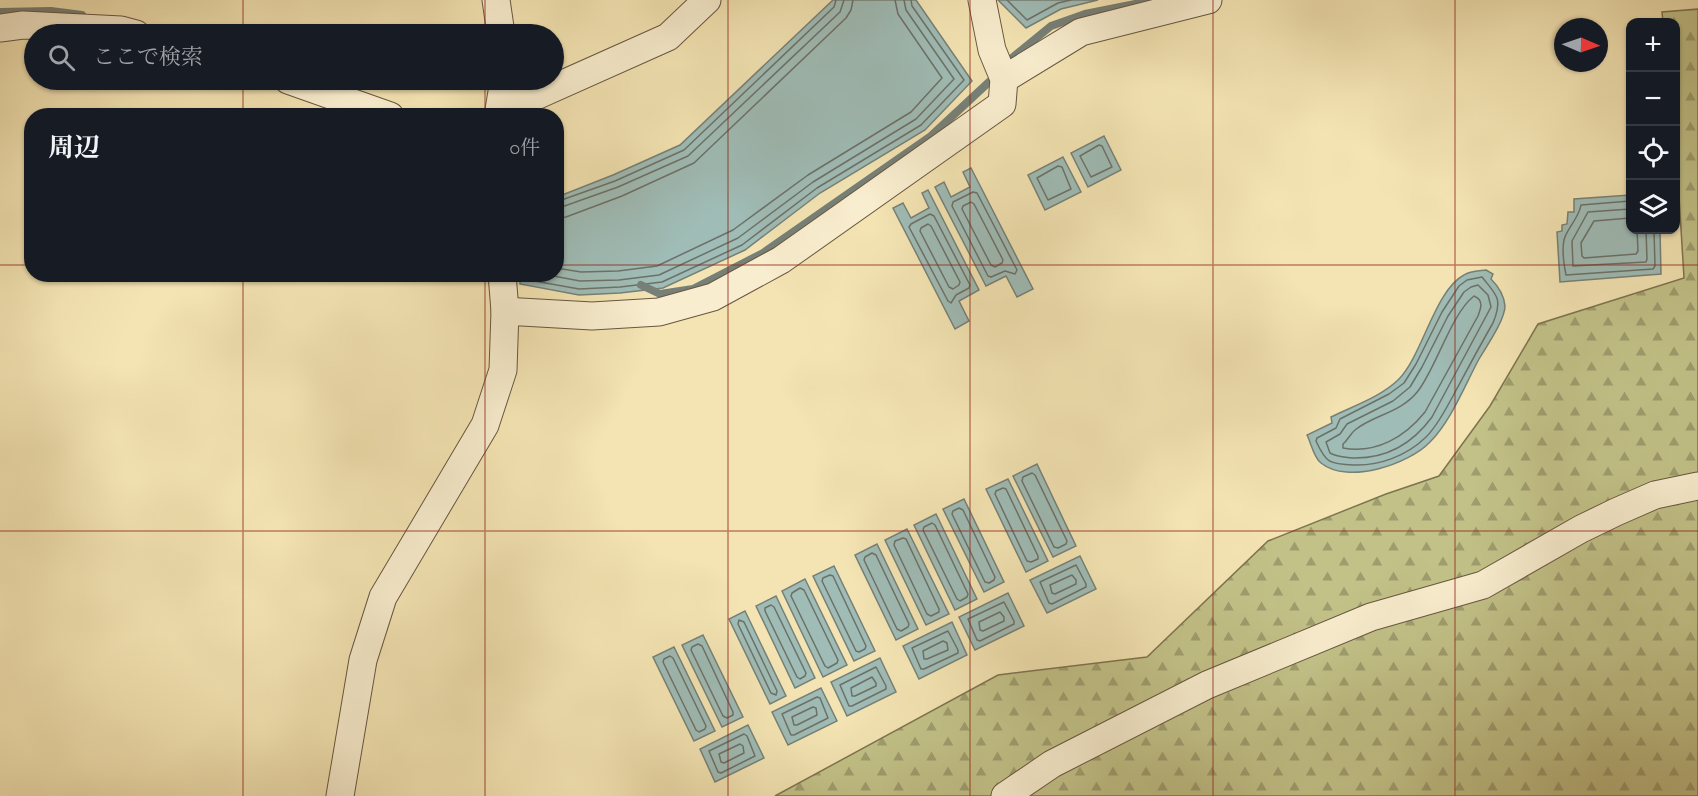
<!DOCTYPE html>
<html lang="ja">
<head>
<meta charset="utf-8">
<style>
  :root { --surface:#171b24; --page:#242831; --text:#f1f3f6; --muted:#9ea1a6; --line:#363941 }
  body { margin:0; font-family:"Sorts Mill Goudy","Noto Serif JP",serif; background:var(--page); color:var(--text) }
  .controls { position:absolute; right:18px; top:18px; display:grid; overflow:hidden; border-radius:12px; box-shadow:0 2px 4px #0004 }
  .controls button { width:54px; height:54px; display:grid; place-items:center; padding:0; border:0; border-bottom:2px solid var(--line); background:var(--surface); color:var(--text); font:30px sans-serif }
  .compass { position:absolute; left:1554px; top:18px; width:54px; height:54px; border-radius:50%; background:var(--surface); box-shadow:0 2px 4px #0004; rotate:92deg }
  .list { margin:0; padding:0; list-style:none }
  h2 { display:flex; justify-content:space-between; align-items:center; height:78px; margin:0; padding:0 24px; font-size:26px }
  h2 small { font-size:20px; font-weight:400; color:var(--muted) }
  .icon { flex:none; width:33px; height:33px; fill:none; stroke:currentColor; stroke-width:2; stroke-linecap:round; stroke-linejoin:round }
  .map { position:relative; flex:none; width:1698px; height:796px; overflow:hidden }
  .search { position:absolute; background:var(--surface); box-shadow:0 2px 4px #0004; left:24px; top:24px; width:540px; height:66px; display:flex; align-items:center; gap:15px; box-sizing:border-box; padding:0 21px; border-radius:33px; color:var(--muted); font-size:22px }
  .panel { position:absolute; background:var(--surface); box-shadow:0 2px 4px #0004; left:24px; top:108px; width:540px; height:174px; border-radius:24px }
  .map>svg:first-child { display:block }
  .forest { fill:url(#forest-firs); stroke:#7e7450; stroke-width:1.5 }
  .water { fill:#9fbcb6; stroke:#778077; stroke-width:1.5 }
  .lines { fill:none; stroke-linecap:round; stroke-linejoin:round }
  .shore { stroke:#6c7168; stroke-width:1.5 }
  .stream { stroke:#778077; stroke-width:8 }
  .street-casing { stroke:#685640; stroke-width:29 }
  .street { stroke:#f8edce; stroke-width:27 }
  .grid { fill:none; stroke:#8f2418; stroke-width:1.5; stroke-opacity:0.55 }
</style>
</head>
<body>
<div class="map">
<svg width="1698" height="796" viewBox="0 0 1698 796">
  <defs>
    <pattern id="forest-firs" width="22" height="20" patternUnits="userSpaceOnUse" patternTransform="scale(1.5)"><rect width="22" height="20" fill="#c2c288"/><path d="M5 1l3.5 6h-7zM16 11l3.5 6h-7z" fill="#9f9d6e"/></pattern>
  </defs>
  <rect width="100%" height="100%" fill="#f4e4b3"/>
  <filter id="stains"><feTurbulence type="fractalNoise" baseFrequency=".00333" numOctaves="4"/><feColorMatrix values="0 0 0 0 .2 0 0 0 0 .09 0 0 0 0 .02 0 0 0 .5 -.17"/></filter>
  <radialGradient id="worn" r=".72"><stop offset=".6" stop-color="#630" stop-opacity="0"/><stop offset="1" stop-color="#630" stop-opacity=".3"/></radialGradient>
  <path class="forest" d="M1698,9V796H775L998,675L1147,657L1268,541L1386,494L1439,476L1490,406L1538,324L1684,278L1676,147V22H1663L1662,12Z"/>
  <g class="water">
    <path d="M833,0H916L972,81L925,130L820,193L745,250L663,288L620,293L579,295L520,284V275L556,274L557,197L613,175L680,145Z"/>
    <path d="M998,0H1098L1061,9L1026,28Z"/>
    <path d="M1104,136L1121,170L1088,187L1071,153Z"/>
    <path d="M1063,157L1081,192L1045,210L1028,175Z"/>
    <path d="M971,168L1033,289L1017,297L1006,276L986,286L935,187L944,182L951,197L970,187L963,172Z"/>
    <path d="M928,190L979,290L959,301L969,321L955,329L893,208L903,203L911,218L929,208L922,193Z"/>
    <path d="M1630,195V230H1660L1661,274L1560,282L1557,232L1562,231V225L1567,224L1568,212H1574V199Z"/>
    <path d="M1486,270L1493,274L1491,279C1498,286 1504,294 1505,306C1505,320 1486,347 1479,359C1465,385 1451,421 1430,442C1409,464 1348,485 1321,463C1314,458 1311,443 1307,435L1332,423L1331,417C1353,406 1381,397 1399,379C1422,356 1435,290 1464,275C1470,271 1479,271 1486,270Z"/>
    <path d="M1037,464L1076,546L1053,557L1013,476Z"/>
    <path d="M1008,479L1048,561L1026,572L986,489Z"/>
    <path d="M964,499L1004,582L984,592L943,509Z"/>
    <path d="M936,514L977,599L955,610L914,525Z"/>
    <path d="M907,529L949,614L926,625L885,540Z"/>
    <path d="M877,544L918,629L896,640L855,555Z"/>
    <path d="M1080,556L1096,589L1047,613L1030,580Z"/>
    <path d="M834,566L875,651L854,661L813,576Z"/>
    <path d="M805,579L847,665L823,677L782,591Z"/>
    <path d="M1008,593L1024,626L975,650L959,617Z"/>
    <path d="M776,596L815,678L795,688L756,606Z"/>
    <path d="M745,611L786,696L770,704L729,619Z"/>
    <path d="M952,622L967,655L919,679L903,646Z"/>
    <path d="M703,635L743,717L722,727L682,645Z"/>
    <path d="M674,647L715,731L694,741L653,657Z"/>
    <path d="M880,658L896,692L847,716L831,682Z"/>
    <path d="M821,688L837,721L788,745L772,712Z"/>
    <path d="M748,725L764,758L715,782L700,749Z"/>
  </g>
  <g class="lines">
    <g class="shore">
      <path d="M1007,0L1027,20L1058,3L1071,0"/>
      <path d="M1099,145L1102,146L1112,167L1091,177L1080,156Z"/>
      <path d="M1058,166L1062,167L1071,189L1048,200L1037,178Z"/>
      <path d="M973,192L977,193L1017,270L1015,274L1005,271L991,277L988,276L952,206L953,202Z"/>
      <path d="M1630,201L1581,205C1579,218 1566,230 1564,240C1562,249 1564,265 1566,275L1653,269L1655,266L1654,230"/>
      <path d="M556,202L615,181L684,150L834,7L836,0"/>
      <path d="M971,202L974,204L1003,260L1002,263L995,267L991,265L962,209L963,206Z"/>
      <path d="M556,209L618,187L688,156L840,12L844,0"/>
      <path d="M1630,209L1588,212L1572,241L1573,266L1646,262L1647,259L1646,230"/>
      <path d="M930,214L934,216L970,285L969,288L956,295L951,303L948,301L909,227L911,224Z"/>
      <path d="M556,218L566,217L622,196L694,163L846,18L851,10L853,0"/>
      <path d="M1630,218L1594,221L1581,243L1582,256L1584,258L1636,254L1638,251L1637,230"/>
      <path d="M928,224L931,226L960,282L959,285L953,289L949,287L920,231L921,228Z"/>
      <path d="M556,268L581,272L618,271L657,266L733,230L808,175L911,112L942,78L898,14L895,0"/>
      <path d="M526,274L529,280L579,289L620,287L662,282L742,245L817,188L921,125L964,80L912,6L911,0"/>
      <path d="M543,274L580,281L619,280L659,275L738,238L813,182L916,119L954,79L906,10L904,0"/>
      <path d="M1482,277C1497,296 1503,298 1493,323C1479,347 1466,372 1453,396C1445,410 1437,427 1425,438C1406,456 1379,466 1354,465C1329,464 1326,463 1316,441L1317,438L1336,428L1340,419L1389,394L1404,383L1416,364L1442,312L1459,286L1467,280Z"/>
      <path d="M1478,285L1488,295L1491,307L1432,417C1413,443 1386,459 1352,458C1344,457 1337,457 1330,453L1326,442L1340,434L1347,424L1393,401L1410,387L1422,367L1448,316L1464,292L1471,287Z"/>
      <path d="M1474,296C1484,300 1481,308 1478,316L1425,412C1405,437 1376,454 1343,448V444C1348,440 1350,434 1355,430C1373,415 1401,413 1418,391C1437,366 1451,314 1474,296Z"/>
      <path d="M1032,473L1035,475L1067,541L1066,544L1058,548L1054,547L1022,481L1023,477Z"/>
      <path d="M1003,488L1006,489L1038,556V559L1031,562L1027,561L995,494L996,491Z"/>
      <path d="M959,508L963,510L995,577L994,580L989,583L985,582L952,514L953,511Z"/>
      <path d="M932,523L935,525L968,594L967,597L960,601L957,599L923,530L924,527Z"/>
      <path d="M903,538L906,539L939,609V612L931,616L927,614L894,545L895,541Z"/>
      <path d="M872,553L876,555L909,624L908,627L901,631L897,629L864,560L865,557Z"/>
      <path d="M1076,565L1086,584V587L1052,604L1049,603L1040,582Z"/>
      <path d="M830,575L833,576L866,646L865,649L859,652L856,651L822,581L823,578Z"/>
      <path d="M1072,575L1076,580V584L1055,594L1052,593L1050,585Z"/>
      <path d="M800,588L804,590L838,660L837,663L828,668L825,666L791,596L792,593Z"/>
      <path d="M1004,602L1014,621V624L980,641L977,640L968,619Z"/>
      <path d="M771,605L774,607L806,673L805,676L800,679L797,677L765,611V608Z"/>
      <path d="M1000,612L1004,617V621L983,631L980,630L979,622Z"/>
      <path d="M739,620L744,622L777,691L776,695L771,693L738,624Z"/>
      <path d="M948,631L958,650V653L924,669H921L912,648Z"/>
      <path d="M943,641L947,643L948,650L927,659H924L923,651Z"/>
      <path d="M698,644L702,646L733,712V715L727,718L723,716L691,650L692,647Z"/>
      <path d="M670,656L673,658L706,726L705,729L699,732L696,730L663,662L664,659Z"/>
      <path d="M876,667L886,686V689L852,706H849L840,685Z"/>
      <path d="M872,677L876,683V686L855,696H852L851,688Z"/>
      <path d="M817,697L820,698L828,718L794,735H791L782,714Z"/>
      <path d="M813,707L816,708L817,715L797,725H794L792,717Z"/>
      <path d="M744,734L747,736L755,756L721,773L718,772L709,751Z"/>
      <path d="M740,744L743,746L744,753L724,763L721,762L719,754Z"/>
    </g>
    <g class="stream">
      <path d="M0,12L51,11L82,15"/>
      <path d="M138,26L168,34"/>
      <path d="M1013,57L1051,26L1085,14L1150,1"/>
      <path d="M641,285L660,294L693,289L763,253L931,136L989,82"/>
    </g>
    <defs>
      <g id="street">
        <path d="M496,0L501,34"/>
        <path d="M0,28L23,25L121,30L136,34"/>
        <path d="M1004,79L1081,32L1208,0"/>
        <path d="M288,80L390,116"/>
        <path d="M500,112L668,37L707,0"/>
        <path d="M498,116L504,80"/>
        <path d="M502,274L505,311"/>
        <path d="M340,796L363,660L383,597L485,425L503,370L505,311L592,316L659,312L713,297L781,260L1002,104L1004,79L992,50L982,0"/>
        <path d="M1005,796L1052,764L1207,685L1371,617L1483,585L1581,529L1616,512L1655,495L1698,486"/>
      </g>
    </defs>
    <use href="#street" class="street-casing"/>
    <use href="#street" class="street"/>
  </g>
  <path class="grid" d="M243,0V34M485,0V34M728,0V796M970,0V796M1213,0V796M1455,0V796M243,80V116M485,80V116M0,265H32M556,265H1698M243,274V796M485,274V796M0,531H1698"/>
  <rect width="100%" height="100%" filter="url(#stains)"/>
  <rect width="100%" height="100%" fill="url(#worn)"/>
</svg>
<div class="controls">
<button>+</button>
<button>−</button>
<button><svg class="icon" aria-label="locate" viewBox="0 0 24 24"><circle cx="12" cy="12" r="6"/><path d="M12 2v4M12 18v4M2 12h4M18 12h4"/></svg></button>
<button><svg class="icon" aria-label="layers" viewBox="0 0 24 24"><path d="M12 4l9 5-9 5-9-5zM3 14l9 5 9-5"/></svg></button>
</div>
<svg class="compass" viewBox="-18 -18 36 36"><path d="M0-13l5 13h-10z" fill="#e53935"/><path d="M0 13l5-13h-10z" fill="#9ea1a6"/></svg>
<div class="search"><svg class="icon" aria-label="search" viewBox="0 0 24 24"><circle cx="10" cy="10" r="6"/><path d="M15 15l6 6"/></svg>ここで検索</div>
<section class="panel">
<h2>周辺<small>0件</small></h2>
<ul class="list">
</ul>
</section>
</div>
</body>
</html>
